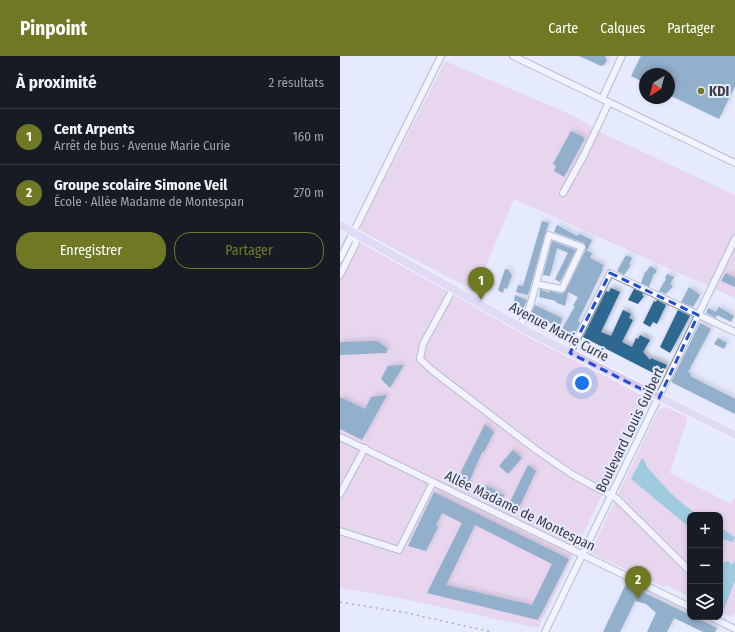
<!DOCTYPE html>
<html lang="fr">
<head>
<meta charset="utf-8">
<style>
  :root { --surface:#171b24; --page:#242831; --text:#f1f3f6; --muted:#9ea1a6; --line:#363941; --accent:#6f7924 }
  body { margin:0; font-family:"Fira Sans Condensed",sans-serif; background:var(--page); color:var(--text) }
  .controls { position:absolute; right:12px; bottom:12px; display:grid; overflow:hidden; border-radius:8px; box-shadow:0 2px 6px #0003 }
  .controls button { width:36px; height:36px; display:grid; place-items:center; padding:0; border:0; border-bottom:1px solid var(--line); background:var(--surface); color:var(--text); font:20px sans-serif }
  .compass { position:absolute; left:299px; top:12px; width:36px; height:36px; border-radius:50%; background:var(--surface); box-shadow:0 2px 6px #0003; rotate:216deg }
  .you { position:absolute; left:242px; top:327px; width:14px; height:14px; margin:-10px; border:3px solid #fff; border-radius:50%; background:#1a73e8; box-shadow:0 0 0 6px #1a73e833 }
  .badge { display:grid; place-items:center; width:26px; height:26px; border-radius:50%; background:var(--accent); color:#fff; font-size:13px; font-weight:700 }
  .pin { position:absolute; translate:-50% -33px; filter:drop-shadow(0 1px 2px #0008) }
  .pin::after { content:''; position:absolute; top:21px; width:14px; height:12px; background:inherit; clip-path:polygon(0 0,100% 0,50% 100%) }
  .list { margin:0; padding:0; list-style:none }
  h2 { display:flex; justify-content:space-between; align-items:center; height:52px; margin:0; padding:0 16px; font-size:17px }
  h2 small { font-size:13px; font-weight:400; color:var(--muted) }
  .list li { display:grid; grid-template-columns:26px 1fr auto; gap:12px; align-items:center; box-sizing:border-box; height:56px; padding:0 16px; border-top:1px solid var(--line) }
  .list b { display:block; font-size:15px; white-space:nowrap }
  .list p { margin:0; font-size:13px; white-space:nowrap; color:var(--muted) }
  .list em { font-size:13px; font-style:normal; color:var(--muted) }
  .actions { display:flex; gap:8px; padding:12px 16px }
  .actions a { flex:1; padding:9px 0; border:1px solid var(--accent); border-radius:16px; text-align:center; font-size:14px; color:var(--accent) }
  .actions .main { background:var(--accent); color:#fff }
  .icon { flex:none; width:22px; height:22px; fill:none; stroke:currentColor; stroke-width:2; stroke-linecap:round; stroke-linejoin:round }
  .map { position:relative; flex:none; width:395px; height:576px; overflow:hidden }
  header { display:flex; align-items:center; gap:24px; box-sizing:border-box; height:56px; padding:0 20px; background:var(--accent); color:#fff }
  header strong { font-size:19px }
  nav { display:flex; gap:22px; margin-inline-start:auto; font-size:14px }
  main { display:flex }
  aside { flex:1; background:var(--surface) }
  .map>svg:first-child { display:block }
  .green { fill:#e9beda }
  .water { fill:#49a7b8 }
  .building { fill:#2d6791; fill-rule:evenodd; filter:url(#shadow) }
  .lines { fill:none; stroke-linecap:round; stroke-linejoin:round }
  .minor-casing { stroke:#828698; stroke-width:8 }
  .major-casing { stroke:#fff; stroke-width:10 }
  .minor { stroke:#fff; stroke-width:6 }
  .major { stroke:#dbc7ef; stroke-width:8 }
  .rail { stroke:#62646e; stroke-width:1.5; stroke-dasharray:2 4; stroke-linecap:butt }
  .marked { fill:none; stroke:#1d4ed8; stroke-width:3; stroke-dasharray:8 5; stroke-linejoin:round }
  .poi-dot { fill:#6f7924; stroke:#e5eafe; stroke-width:1.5 }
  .labels { text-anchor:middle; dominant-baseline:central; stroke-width:4; stroke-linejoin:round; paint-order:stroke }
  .poi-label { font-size:14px; font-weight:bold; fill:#3b3d44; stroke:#e5eafe; text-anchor:start }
  .street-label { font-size:14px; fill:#3b3d44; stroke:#e5eafe }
</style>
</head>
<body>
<header>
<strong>Pinpoint</strong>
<nav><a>Carte</a><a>Calques</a><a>Partager</a></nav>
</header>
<main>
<aside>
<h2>À proximité<small>2 résultats</small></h2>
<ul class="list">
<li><span class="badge">1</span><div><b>Cent Arpents</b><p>Arrêt de bus · Avenue Marie Curie</p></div><em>160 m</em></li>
<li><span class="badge">2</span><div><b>Groupe scolaire Simone Veil</b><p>École · Allée Madame de Montespan</p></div><em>270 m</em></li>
</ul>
<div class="actions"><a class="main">Enregistrer</a><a>Partager</a></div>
</aside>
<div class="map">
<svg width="395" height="576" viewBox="0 0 395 576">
  <defs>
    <filter id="shadow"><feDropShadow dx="2.5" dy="-2.5" stdDeviation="2" flood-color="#0004"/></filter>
  </defs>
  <rect width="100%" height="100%" fill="#e5eafe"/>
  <g class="green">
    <path d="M105,5L234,60L260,76L395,139V242L174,143L135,235L19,174Z"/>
    <path d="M6,179L308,343L198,572L55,541L0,532V191Z"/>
    <path d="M326,351L348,361L330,417L391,448L395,441V559L392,558L391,561L380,555V459H350V541L327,529L325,531L250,497L319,353Z"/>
  </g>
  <g class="water">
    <path d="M302,402C306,405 305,409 308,412C323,429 339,448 359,459H350V472L291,423Z"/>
    <path d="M380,471L395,481L393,486L380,483Z"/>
    <path d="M388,505L391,508L395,506V525L384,553L380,552V508Z"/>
  </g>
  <g class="building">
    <path d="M239,0H265L267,5L264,9L261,10Z"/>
    <path d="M301,0H395V30L379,63L329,39V18H305V27L291,20Z"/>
    <path d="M231,75L245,82L224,121L214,115L216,110L213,108Z"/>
    <path d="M202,165L209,167L205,178L188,239L176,236L178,229L183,230Z"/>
    <path d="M217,169L237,180L239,178L252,184L247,195L252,197L250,202L264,209L262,212L263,213L238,265L240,267L234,279L222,273L235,250H233L238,241L228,236L225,250L215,246L216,245L199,241L200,233L209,237L210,235L221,238L225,236L246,193L244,187L214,176Z"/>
    <path d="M212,185L236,194L220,226L215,223L228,197L217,192L210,220L203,219Z"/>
    <path d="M286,199L292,202L289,208L291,209L284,219L277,215Z"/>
    <path d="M310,210L317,214L315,218L314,217L309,231L301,227L305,216H306Z"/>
    <path d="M165,213L169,214V216L172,219L167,233L164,232L163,237L158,234Z"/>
    <path d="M386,217L395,222V231L381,225Z"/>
    <path d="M327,218L334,221L330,228L333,230L326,238L319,235L326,223L325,222Z"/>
    <path d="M349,231L360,239L353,251L341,246Z"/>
    <path d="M271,232L280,236L261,276L271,280L283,254L291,258L289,262L293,264L282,286L292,291L296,282L298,283L300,279L310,284L303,296L310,304L311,302L327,309L321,321L243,281L266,235L269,236Z"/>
    <path d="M294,233L303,237L302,239L304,240L298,248L288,244Z"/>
    <path d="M175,239L187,244L183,253L179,252L180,247L174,245Z"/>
    <path d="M317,244L326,249L317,268L313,266L310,271L303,267L314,245L316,246Z"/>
    <path d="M195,249L222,262L220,272L191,257Z"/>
    <path d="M379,251L394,260L391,266L377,259L376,262L366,257L368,252L376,256Z"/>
    <path d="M338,254L350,260L330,297L320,291Z"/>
    <path d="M360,267L371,273L348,316L351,318L350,320L395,343V358L331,326Z"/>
    <path d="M378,282L387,287L384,293L374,288Z"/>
    <path d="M37,285L48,293L46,297L0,299V286Z"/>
    <path d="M64,309L50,332L41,323L48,310Z"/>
    <path d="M47,339L22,384L0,373V341L25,353L31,341Z"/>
    <path d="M145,368L154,376L144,396H142L126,433L115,428Z"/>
    <path d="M173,394L182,402L168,418L159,410Z"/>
    <path d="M188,409L196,415L177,456L167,452Z"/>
    <path d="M145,429L164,439L159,449L140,440Z"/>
    <path d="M94,436L229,503L198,564L87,537L122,467L102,457L96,469L98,471L86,495L68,490ZM135,469L212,508L192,549L106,529Z"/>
    <path d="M286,528L350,559V561H354L377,572L375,576H363L334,562L327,576H307L316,557L306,548L295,545L280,576H263Z"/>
  </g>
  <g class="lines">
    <defs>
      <g id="minor">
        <path d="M173,0L395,107"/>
        <path d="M262,43L282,0"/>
        <path d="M223,137L244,99L269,46"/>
        <path d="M0,203L101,0"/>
        <path d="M0,219L16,187L14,177"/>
        <path d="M113,233L83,288L80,303L93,315L195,393L233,419L276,442L350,515"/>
        <path d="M180,270L190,250L209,179L242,191L222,233L196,228"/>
        <path d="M230,297L270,217L395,276"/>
        <path d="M0,381L350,551"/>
        <path d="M0,438L25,392"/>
        <path d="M0,475L59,494L93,426"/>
        <path d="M371,561L395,573"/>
        <path d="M205,576L395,183"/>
      </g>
      <path id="major" d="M0,169L191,277L395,379"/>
    </defs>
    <use href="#minor" class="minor-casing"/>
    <use href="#major" class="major-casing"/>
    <use href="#minor" class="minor"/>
    <use href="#major" class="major"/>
    <path class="rail" d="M0,546L67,557L152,576"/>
  </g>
  <path d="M0 0H395V576H0ZM270,217L358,259L319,342L230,297Z" fill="#e5eafe" fill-opacity=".55" fill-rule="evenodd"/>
  <path class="marked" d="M270,217L358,259L319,342L230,297Z"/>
  <circle class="poi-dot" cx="361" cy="35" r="4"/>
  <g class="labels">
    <g class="poi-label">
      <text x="369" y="35">KDI</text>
    </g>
    <g class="street-label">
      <text transform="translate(219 276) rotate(28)">Avenue Marie Curie</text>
      <text transform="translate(290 374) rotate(-64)">Boulevard Louis Guibert</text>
      <text transform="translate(180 455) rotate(26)">Allée Madame de Montespan</text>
    </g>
  </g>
</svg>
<div class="controls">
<button>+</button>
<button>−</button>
<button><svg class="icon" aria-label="layers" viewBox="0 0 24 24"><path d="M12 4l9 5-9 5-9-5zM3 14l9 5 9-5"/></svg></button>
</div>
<svg class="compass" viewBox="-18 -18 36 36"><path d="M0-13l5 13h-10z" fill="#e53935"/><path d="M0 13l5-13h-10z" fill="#9ea1a6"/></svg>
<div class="you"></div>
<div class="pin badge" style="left:141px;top:244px">1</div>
<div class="pin badge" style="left:298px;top:543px">2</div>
</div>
</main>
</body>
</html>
